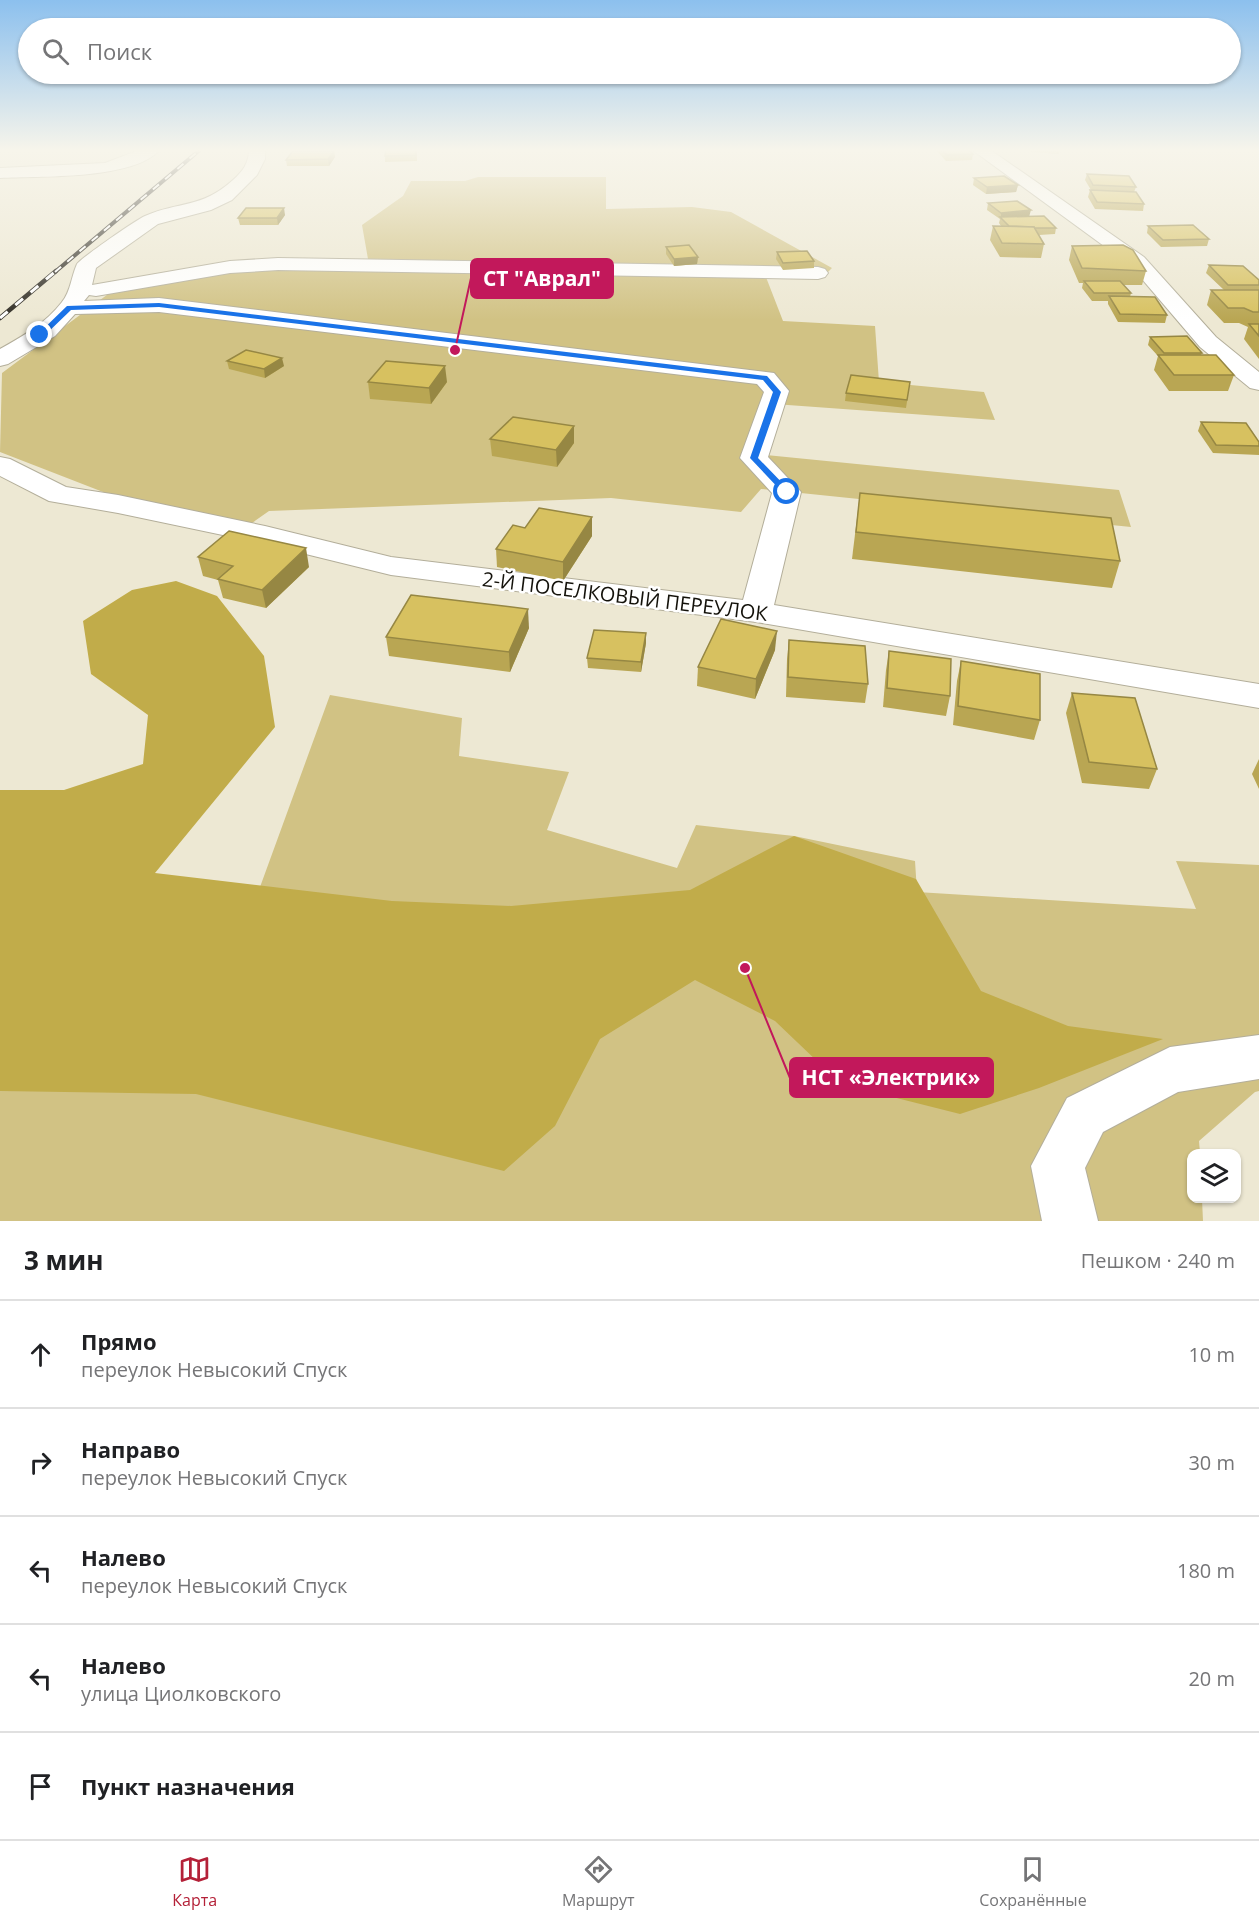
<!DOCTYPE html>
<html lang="ru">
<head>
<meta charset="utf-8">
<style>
  :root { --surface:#fff; --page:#f6f6f6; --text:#202124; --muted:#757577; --line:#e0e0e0; --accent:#b42138 }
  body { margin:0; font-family:"Open Sans",sans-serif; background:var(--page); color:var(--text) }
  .controls { position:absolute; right:18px; bottom:18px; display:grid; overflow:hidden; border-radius:12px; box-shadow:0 2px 4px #0004 }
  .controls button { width:54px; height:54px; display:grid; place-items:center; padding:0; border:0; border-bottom:2px solid var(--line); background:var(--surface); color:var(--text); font:30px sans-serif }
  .stop { position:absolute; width:18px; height:18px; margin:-14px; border:4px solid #1a73e8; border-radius:50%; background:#fff }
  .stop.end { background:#1a73e8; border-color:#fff; box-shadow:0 2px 6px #0008 }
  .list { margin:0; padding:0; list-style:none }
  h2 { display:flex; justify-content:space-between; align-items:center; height:78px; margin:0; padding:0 24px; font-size:26px }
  h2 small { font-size:20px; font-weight:400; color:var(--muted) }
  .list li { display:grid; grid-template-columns:39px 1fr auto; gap:18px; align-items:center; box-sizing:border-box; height:108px; padding:0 24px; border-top:2px solid var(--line) }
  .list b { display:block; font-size:22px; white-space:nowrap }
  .list p { margin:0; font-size:20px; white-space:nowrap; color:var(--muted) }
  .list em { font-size:20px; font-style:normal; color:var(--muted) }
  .icon { flex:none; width:33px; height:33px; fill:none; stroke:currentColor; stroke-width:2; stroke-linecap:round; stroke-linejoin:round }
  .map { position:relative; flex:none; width:1259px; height:1221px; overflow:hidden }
  .search { position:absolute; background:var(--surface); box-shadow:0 2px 4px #0004; left:18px; right:18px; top:18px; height:66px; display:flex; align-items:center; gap:15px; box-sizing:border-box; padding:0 21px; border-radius:33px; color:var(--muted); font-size:22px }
  .sheet { height:618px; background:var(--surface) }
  nav { display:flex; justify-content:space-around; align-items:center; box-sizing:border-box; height:84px; border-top:2px solid var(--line); background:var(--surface); font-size:16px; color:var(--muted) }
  nav a { display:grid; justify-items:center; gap:3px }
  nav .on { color:var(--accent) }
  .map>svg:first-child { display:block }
  .green { fill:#d1c284 }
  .forest { fill:#c1ac4a }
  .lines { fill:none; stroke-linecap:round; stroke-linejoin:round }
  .street-casing { stroke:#b3ae9a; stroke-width:2 }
  .street { fill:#fff; fill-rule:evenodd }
  .rail-far1-casing { stroke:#312e26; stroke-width:4 }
  .rail-casing { stroke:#312e26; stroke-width:4.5 }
  .rail-far1 { stroke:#fff; stroke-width:2; stroke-dasharray:8; stroke-linecap:butt }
  .rail { stroke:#fff; stroke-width:3; stroke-dasharray:10; stroke-linecap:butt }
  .wall { fill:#b9a653 }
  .shaded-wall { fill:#968743 }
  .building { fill:#d7c160; stroke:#968743; stroke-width:1.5 }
  .route { fill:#1a73e8 }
  .labels { text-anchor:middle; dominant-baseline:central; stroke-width:5; stroke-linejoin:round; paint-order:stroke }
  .street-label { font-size:20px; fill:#13110a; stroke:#fff }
  .leader { fill:none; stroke:#c2185b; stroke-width:2 }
  .callout-dot { fill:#c2185b; stroke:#fff; stroke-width:2 }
  .callout { fill:#c2185b; stroke:#c2185b; stroke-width:2 }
  .callout-label { font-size:21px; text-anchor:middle; font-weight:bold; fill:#fff }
</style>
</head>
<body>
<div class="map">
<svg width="1259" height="1221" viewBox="0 0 1259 1221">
  <rect width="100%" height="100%" fill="#ede8d3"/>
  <g class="green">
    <path d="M478,177H606V209L692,207L731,212L832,268L828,272H764L783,321L875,326L879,382L984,392L995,420L774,404L766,455L1119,490L1131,527L761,489L741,512L611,498L269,511L252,523L116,497L0,452L2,373L127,280L238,261L368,259L362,225L403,196L411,181H465Z"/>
    <path d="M330,695L462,718L459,756L569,772L547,830L677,868L696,825L794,836L915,861L917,892L1196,909L1176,861L1259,865V1091L1255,1092L1199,1141L1200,1153L1192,1154V1198L1202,1199L1203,1221H0V1044L209,1027Z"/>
  </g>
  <path class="forest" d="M176,581L217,596L264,656L275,727L155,873L392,901L511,906L690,890L794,836L916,879L981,991L1068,1026L1163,1039L1039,1088L960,1114L841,1084L775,1021L695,980L600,1039L555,1126L504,1171L196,1094L0,1091V790H64L143,764L148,715L91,674L83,621L132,590Z"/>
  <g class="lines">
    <defs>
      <g id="street">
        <path d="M142,149H160C137,180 37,176 0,178V168L105,163Z"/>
        <path d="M249,149H265V159L257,175L232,200L211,210L158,224L96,268L92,285L230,261L278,258L818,267L825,269L828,273L825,277L818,279L278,270L230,273L96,296L89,295L84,301L159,298L774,373L789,391L768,457L801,492L774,605L1259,684V708L756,622L391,575L265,544L118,513L49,501L0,476V457L10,459L66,487L118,495L265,526L391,557L743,600L772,493L740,458L764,392L757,384L159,312L75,314L55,336L8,364L0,366V349C23,336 45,324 62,302C71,291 71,277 77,264C81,258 136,220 145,216C179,201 201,209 233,180C243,171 249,163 249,149Z"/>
        <path d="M971,149H989L1144,257L1216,337L1259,372V390L1250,388L1200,347L1130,265Z"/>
        <path d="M1259,1035V1079L1178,1092L1103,1132L1085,1168L1098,1221H1042L1031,1166L1067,1098L1170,1047Z"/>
      </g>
    </defs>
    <use href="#street" class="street-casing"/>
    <use href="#street" class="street"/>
    <defs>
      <path id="rail-far1" d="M55,272L201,149"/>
      <path id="rail" d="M0,318L56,271"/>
    </defs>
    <use href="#rail-far1" class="rail-far1-casing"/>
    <use href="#rail" class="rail-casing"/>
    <use href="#rail-far1" class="rail-far1"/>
    <use href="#rail" class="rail"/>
  </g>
  <g class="wall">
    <path d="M386,149H417V161L385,162V156Z"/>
    <path d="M936,149H968L973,154L972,160L946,161L936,150Z"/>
    <path d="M1029,149H1060L1059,154L1031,152Z"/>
    <path d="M334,151L335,157L329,166H287L286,160Z"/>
    <path d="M1087,174L1136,187L1134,192L1144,204L1143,211L1095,209L1088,197L1090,190H1091L1085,180Z"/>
    <path d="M974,178L1018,185L1016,192L986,194L973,185Z"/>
    <path d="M988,203L1030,216L1056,228L1055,234L1039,235L1044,244L1041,258L1000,257L990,240L993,226H1001L999,223L1000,219L987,210Z"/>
    <path d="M285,215L278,225H240L238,218Z"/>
    <path d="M1148,226L1209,239L1207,246L1161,247L1147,233Z"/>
    <path d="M1072,246L1146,271L1142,285H1123L1131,293L1130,297L1167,315L1165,323L1118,322L1108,304V301H1092L1082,288L1083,283H1079L1069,260Z"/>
    <path d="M666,247L698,257L697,264L674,266L666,254Z"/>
    <path d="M777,252L814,261V268L783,270L776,259Z"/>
    <path d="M1209,265L1259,285V359L1244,339L1248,327L1239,323H1224L1207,305L1211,290H1224L1206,273Z"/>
    <path d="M1150,337L1202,353L1201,355L1234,375L1228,391H1169L1154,370L1158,356L1148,345Z"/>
    <path d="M227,361L284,366L265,378L229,369Z"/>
    <path d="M368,382H447L431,404L370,399Z"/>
    <path d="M910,382L906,408L845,401L846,393Z"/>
    <path d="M1201,422L1259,442V455L1213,453L1198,431Z"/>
    <path d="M490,439L574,443L557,467L492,456Z"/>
    <path d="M860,493L1120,561L1112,588L852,559Z"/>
    <path d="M592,517V536L563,581L497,567L496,549L525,528Z"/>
    <path d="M198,557L309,567L266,608L223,598L218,580L203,576Z"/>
    <path d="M529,628L510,672L389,656L386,637Z"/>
    <path d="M789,640L868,684L865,703L786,697L787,659Z"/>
    <path d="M646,643L641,672L588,668L587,658Z"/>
    <path d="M775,650L755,699L697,686L698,667Z"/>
    <path d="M889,651L950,696L946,716L883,707L886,670Z"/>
    <path d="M961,661L1040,720L1034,740L953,725L957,681Z"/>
    <path d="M1072,693L1157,769L1149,789L1082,783L1066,713Z"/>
    <path d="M1259,759V789L1252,774Z"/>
  </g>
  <g class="shaded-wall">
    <path d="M334,151L335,157L329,166L328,159Z"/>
    <path d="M1018,185L1016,192L986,194L987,187Z"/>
    <path d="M284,208L285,215L278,225L277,218Z"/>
    <path d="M1031,210L1029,217H1001V213Z"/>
    <path d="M698,257L697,264L674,266V259Z"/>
    <path d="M282,358L284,366L265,378L264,369Z"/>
    <path d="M445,366L447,382L431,404L429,388Z"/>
    <path d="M574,426V443L557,467L556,450Z"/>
    <path d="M592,517V536L563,581V562Z"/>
    <path d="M306,548L309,567L266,608L262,590Z"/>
    <path d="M528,609L529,628L510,672L509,652Z"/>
    <path d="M777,631L775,650L755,699L756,679Z"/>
    <path d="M646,633V643L641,672V662Z"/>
  </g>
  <g class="building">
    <path d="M386,149H416V155L385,156Z"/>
    <path d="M941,149H968L973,154L947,155Z"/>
    <path d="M293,151H334L328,159L286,160Z"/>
    <path d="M1087,174L1129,176L1136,187L1093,185Z"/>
    <path d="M1004,176L1018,185L987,187L974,178Z"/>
    <path d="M1090,190L1136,192L1144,204L1097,202Z"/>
    <path d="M1017,201L1031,210L1001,213L988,203Z"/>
    <path d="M246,208H284L277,218H238Z"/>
    <path d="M1044,216L1056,228H1034V227L1009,226L1000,217Z"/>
    <path d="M1193,225L1209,239L1163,240L1148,226Z"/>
    <path d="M993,226L1034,227L1044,244L1002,243Z"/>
    <path d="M689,245L698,257L674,259L666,247Z"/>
    <path d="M1123,245L1133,250L1146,271L1082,268L1072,246Z"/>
    <path d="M807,251L814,261L783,263L777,252Z"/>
    <path d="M1209,265L1243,266L1259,280V285H1228Z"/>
    <path d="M1084,281H1120L1131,293H1094Z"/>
    <path d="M1211,290H1259V312H1253L1244,308H1228Z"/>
    <path d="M1109,296L1155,297L1167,315L1120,314Z"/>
    <path d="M1249,324H1259V336Z"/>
    <path d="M1187,336L1202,353H1164L1150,337Z"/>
    <path d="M246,350L282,358L264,369L227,361Z"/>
    <path d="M1158,355H1216L1234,375H1174Z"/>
    <path d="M386,361L445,366L429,388L368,382Z"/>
    <path d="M851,375L910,382L907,400L846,393Z"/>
    <path d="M513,417L574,426L556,450L490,439Z"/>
    <path d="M1201,422L1246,423L1259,442V446L1216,445Z"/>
    <path d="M860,493L1111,518L1120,561L856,532Z"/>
    <path d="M539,508L592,517L563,562L496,549L513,525L525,528Z"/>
    <path d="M229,531L306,548L262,590L218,579L233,566L198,557Z"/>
    <path d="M411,595L528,609L509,652L386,637Z"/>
    <path d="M721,619L777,631L756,679L698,667Z"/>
    <path d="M594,630L646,633L641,662L587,658Z"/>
    <path d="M789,640L865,646L868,684L788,677Z"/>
    <path d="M889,651L951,659L950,696L887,688Z"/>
    <path d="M961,661L1040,674V720L958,706Z"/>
    <path d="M1072,693L1135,698L1157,769L1089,762Z"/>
  </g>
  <linearGradient id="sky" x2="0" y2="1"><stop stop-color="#8cc0ee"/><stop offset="0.47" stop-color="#f7f5eb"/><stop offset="1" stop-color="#f7f5eb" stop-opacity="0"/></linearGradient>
  <rect width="1259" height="320" fill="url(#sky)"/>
  <path class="route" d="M159,303L767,376L781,392L758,458L791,492L784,494L750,458L773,392L763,380L159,307L71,310L43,337L37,335L67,306Z"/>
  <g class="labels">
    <g class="street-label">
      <text transform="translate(625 596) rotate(7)">2-Й ПОСЕЛКОВЫЙ ПЕРЕУЛОК</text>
    </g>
  </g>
  <path class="leader" d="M455 350L471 278M745 968L790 1078"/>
  <g class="callout-dot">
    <circle cx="455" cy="350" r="6"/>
    <circle cx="745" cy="968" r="6"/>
  </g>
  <g class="callout">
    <rect x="471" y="259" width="142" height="39" rx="6"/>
    <rect x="790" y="1058" width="203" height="39" rx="6"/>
  </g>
  <g class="callout-label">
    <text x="542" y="286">СТ "Аврал"</text>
    <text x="891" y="1085">НСТ «Электрик»</text>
  </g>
</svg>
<div class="controls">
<button><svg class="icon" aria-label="layers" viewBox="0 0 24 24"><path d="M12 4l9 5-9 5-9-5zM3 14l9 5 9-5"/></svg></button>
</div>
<div class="stop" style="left:787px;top:492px"></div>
<div class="stop end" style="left:40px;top:335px"></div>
<div class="search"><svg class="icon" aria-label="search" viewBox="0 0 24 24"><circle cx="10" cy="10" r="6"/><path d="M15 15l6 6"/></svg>Поиск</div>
</div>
<section class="sheet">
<h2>3 мин<small>Пешком · 240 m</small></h2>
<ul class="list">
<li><svg class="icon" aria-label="ahead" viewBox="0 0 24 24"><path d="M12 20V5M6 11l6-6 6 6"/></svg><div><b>Прямо</b><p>переулок Невысокий Спуск</p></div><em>10 m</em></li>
<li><svg class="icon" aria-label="right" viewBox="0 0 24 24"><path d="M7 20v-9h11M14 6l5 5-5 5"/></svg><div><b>Направо</b><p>переулок Невысокий Спуск</p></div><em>30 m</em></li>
<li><svg class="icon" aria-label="left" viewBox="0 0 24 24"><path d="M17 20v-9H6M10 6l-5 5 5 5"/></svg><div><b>Налево</b><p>переулок Невысокий Спуск</p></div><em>180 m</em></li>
<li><svg class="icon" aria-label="left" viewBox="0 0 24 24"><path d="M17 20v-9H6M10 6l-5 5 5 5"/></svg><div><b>Налево</b><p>улица Циолковского</p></div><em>20 m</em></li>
<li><svg class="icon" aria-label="arrive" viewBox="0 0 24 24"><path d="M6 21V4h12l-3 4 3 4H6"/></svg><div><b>Пункт назначения</b></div></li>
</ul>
</section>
<nav>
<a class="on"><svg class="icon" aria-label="map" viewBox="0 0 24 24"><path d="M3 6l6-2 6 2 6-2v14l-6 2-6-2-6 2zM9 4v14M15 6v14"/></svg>Карта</a>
<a><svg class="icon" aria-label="directions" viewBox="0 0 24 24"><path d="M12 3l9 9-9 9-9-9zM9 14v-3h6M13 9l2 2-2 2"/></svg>Маршрут</a>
<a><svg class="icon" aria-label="saved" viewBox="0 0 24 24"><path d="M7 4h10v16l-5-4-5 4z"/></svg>Сохранённые</a>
</nav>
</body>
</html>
